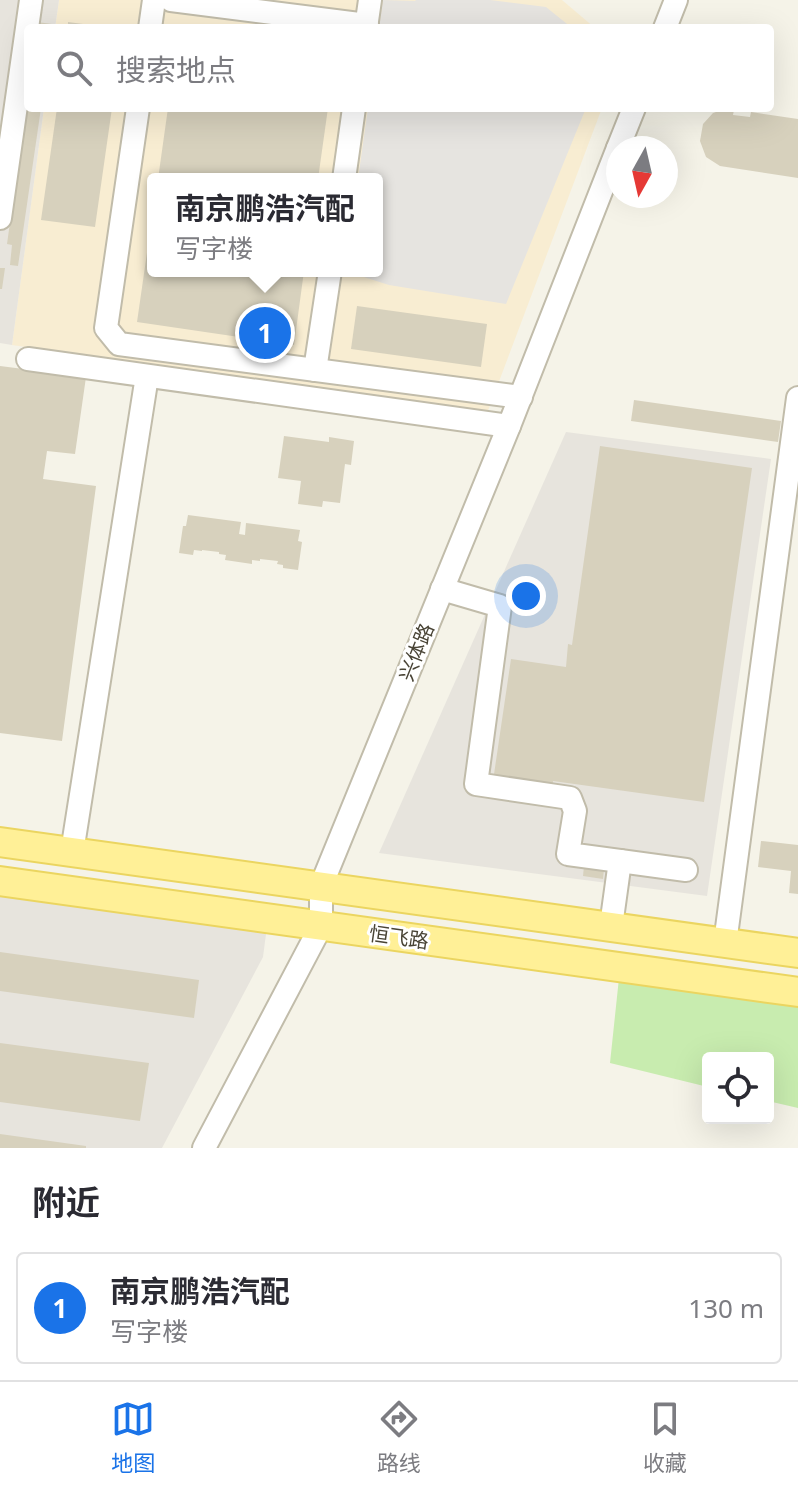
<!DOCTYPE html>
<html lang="zh">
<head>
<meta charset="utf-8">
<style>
  :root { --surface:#fff; --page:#f7f7f7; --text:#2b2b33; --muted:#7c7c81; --line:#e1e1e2; --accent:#1a73e8 }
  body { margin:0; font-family:"Noto Sans","Noto Sans SC",sans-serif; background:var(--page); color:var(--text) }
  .controls { position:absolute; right:24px; bottom:24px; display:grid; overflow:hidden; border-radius:8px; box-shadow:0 8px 32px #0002 }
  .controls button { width:72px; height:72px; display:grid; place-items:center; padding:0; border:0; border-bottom:2px solid var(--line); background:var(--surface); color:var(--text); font:40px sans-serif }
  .compass { position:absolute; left:606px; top:136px; width:72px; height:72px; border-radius:50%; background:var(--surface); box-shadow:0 8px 32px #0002; rotate:188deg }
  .you { position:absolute; left:526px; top:596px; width:28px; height:28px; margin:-20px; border:6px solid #fff; border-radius:50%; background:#1a73e8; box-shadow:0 0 0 12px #1a73e833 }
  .badge { display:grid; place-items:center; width:52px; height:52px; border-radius:50%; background:var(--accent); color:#fff; font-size:26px; font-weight:700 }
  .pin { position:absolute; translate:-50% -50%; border:4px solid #fff; box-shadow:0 2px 8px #0006 }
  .popup { position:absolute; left:147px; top:173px; width:236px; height:104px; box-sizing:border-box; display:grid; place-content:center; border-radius:8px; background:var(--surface); filter:drop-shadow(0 2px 6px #0005); font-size:26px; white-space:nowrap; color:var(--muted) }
  .popup b { font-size:30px; color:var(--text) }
  .popup::after { content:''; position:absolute; left:50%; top:100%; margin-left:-16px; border:16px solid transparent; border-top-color:var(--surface) }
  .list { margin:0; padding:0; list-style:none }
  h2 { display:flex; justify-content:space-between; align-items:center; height:104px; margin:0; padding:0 32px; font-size:34px }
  h2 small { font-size:26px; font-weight:400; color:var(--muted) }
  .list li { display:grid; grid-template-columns:52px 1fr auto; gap:24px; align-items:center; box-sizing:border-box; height:112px; margin:0 16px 16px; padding:0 16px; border:2px solid var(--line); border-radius:8px }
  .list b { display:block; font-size:30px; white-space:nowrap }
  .list p { margin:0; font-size:26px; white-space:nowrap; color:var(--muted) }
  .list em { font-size:26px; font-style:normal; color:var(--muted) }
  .icon { flex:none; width:44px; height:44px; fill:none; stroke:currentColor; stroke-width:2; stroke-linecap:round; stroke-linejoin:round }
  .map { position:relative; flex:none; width:798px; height:1148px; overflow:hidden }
  .search { position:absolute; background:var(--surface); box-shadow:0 8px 32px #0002; left:24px; right:24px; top:24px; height:88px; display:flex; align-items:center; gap:20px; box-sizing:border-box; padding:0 28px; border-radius:8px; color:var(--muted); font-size:30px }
  .sheet { height:232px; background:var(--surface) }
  nav { display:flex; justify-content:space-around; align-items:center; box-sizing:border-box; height:112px; border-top:2px solid var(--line); background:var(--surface); font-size:22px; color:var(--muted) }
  nav a { display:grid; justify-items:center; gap:4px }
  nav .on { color:var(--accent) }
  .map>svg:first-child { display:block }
  .commercial { fill:#f8edd2; fill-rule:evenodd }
  .industrial { fill:#e7e4dd }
  .green { fill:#c8ecaf }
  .parking { fill:#e6e4e0 }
  .building { fill:#d7d1bd }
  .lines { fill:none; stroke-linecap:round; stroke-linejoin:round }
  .minor-casing { stroke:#c1bcaa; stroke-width:26 }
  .major-casing { stroke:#ebd560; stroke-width:32 }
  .minor { stroke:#fff; stroke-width:22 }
  .major { stroke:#fff097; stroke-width:28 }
  .labels { text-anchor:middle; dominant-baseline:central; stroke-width:6; stroke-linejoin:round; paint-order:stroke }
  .street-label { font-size:20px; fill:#494436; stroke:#fff }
</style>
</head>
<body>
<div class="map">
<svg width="798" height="1148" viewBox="0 0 798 1148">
  <rect width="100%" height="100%" fill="#f5f3e8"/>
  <g class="commercial">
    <path d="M59,0H562L595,28H55Z"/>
    <path d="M44,108H602L486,416L12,345ZM153,179H377V271H153Z"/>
  </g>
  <g class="industrial">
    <path d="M0,0H59L55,28H28V108H44L12,345L0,343Z"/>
    <path d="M566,432L771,459L707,896L379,853Z"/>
    <path d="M0,891L250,925L266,934L263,957L162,1148H0Z"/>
  </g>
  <path class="green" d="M619,978L798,1004V1108L768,1101V1058H708V1087L610,1063Z"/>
  <g class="parking">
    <path d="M383,0L415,1L416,0H490L546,7L572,28H379Z"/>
    <path d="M368,108H586L506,304L389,285L345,271H377V179H358Z"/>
  </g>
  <g class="building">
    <path d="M37,22L52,24V28H36Z"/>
    <path d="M68,22L98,26V28H68Z"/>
    <path d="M26,108H41L18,266L10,265L12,245L7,244Z"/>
    <path d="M57,108H112L95,227L41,220Z"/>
    <path d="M168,108H328L318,179H158Z"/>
    <path d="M728,108L734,110L733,115L750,117L751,112L798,119V178L720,166L706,157L700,141L703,124L713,113Z"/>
    <path d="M151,225H153V271H304L294,345L137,322Z"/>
    <path d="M0,268H5L2,289H0Z"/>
    <path d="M357,306L487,324L481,367L351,349Z"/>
    <path d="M0,366L86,377L75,454L47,451L43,479L96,486L62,741L0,733Z"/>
    <path d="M634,400L781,421L778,442L631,421Z"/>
    <path d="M284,436L329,442V437L354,441L351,465L345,464L340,503L323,501L322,507L298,504L301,481L278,478Z"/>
    <path d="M600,446L752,468L704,802L553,781L552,790L493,781L511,659L566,667L568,644L572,645Z"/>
    <path d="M188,515L241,522L239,534L245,535L246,523L300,530L298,541L302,542L298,570L283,568V565L277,564L278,561L260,559V561L252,560V564L225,560L226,555L219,554V552L202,550V551L194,550L193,555L179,553L183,526H186Z"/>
    <path d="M761,841L798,845V894L789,893L791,871L758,867Z"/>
    <path d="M584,866L604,869L603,879L583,876Z"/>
    <path d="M0,952L199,980L194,1018L0,991Z"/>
    <path d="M0,1043L149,1063L140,1121L0,1102Z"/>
    <path d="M0,1134L86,1146V1148H0Z"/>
  </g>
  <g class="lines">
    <defs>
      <g id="minor">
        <path d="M171,0L367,25"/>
        <path d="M150,28L154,0"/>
        <path d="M366,28L370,0"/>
        <path d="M665,28L676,0"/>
        <path d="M138,108L106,328L119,344L521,397"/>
        <path d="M618,148L634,108"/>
        <path d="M344,179L354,108"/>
        <path d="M0,218L31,0"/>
        <path d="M28,359L509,426"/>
        <path d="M315,370L330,271"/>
        <path d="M442,589L500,606L476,784L570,798L575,811L568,854L620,861"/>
        <path d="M72,852L147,376"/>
        <path d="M611,926L620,861L686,870"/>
        <path d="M725,943L798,398"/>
        <path d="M204,1148L321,926V886L509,426L618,148"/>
      </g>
      <g id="major">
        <path d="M0,842L798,953"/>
        <path d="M0,881L798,992"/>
      </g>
    </defs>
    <use href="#minor" class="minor-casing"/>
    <use href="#major" class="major-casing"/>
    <use href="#minor" class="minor"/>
    <use href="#major" class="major"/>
  </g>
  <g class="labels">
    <g class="street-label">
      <text transform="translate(416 652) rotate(-68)">兴体路</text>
      <text transform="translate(399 937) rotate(8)">恒飞路</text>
    </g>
  </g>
</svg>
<div class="controls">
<button><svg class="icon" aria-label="locate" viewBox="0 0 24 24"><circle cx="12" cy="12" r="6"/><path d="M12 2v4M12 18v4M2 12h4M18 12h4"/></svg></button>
</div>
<svg class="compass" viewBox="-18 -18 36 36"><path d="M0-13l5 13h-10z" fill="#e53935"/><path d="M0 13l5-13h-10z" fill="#7c7c81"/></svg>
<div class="you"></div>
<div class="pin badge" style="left:265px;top:333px">1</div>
<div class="popup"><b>南京鹏浩汽配</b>写字楼</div>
<div class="search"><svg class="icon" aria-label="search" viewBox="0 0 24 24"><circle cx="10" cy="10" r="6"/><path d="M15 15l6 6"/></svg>搜索地点</div>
</div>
<section class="sheet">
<h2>附近<small></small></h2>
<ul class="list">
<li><span class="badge">1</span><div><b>南京鹏浩汽配</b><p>写字楼</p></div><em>130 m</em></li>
</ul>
</section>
<nav>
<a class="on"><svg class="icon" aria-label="map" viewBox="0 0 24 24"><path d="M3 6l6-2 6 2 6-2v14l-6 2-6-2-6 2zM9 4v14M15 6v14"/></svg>地图</a>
<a><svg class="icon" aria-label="directions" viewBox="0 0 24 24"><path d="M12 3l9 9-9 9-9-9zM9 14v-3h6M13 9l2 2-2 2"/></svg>路线</a>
<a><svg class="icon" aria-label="saved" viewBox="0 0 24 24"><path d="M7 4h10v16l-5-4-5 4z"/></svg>收藏</a>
</nav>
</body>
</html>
